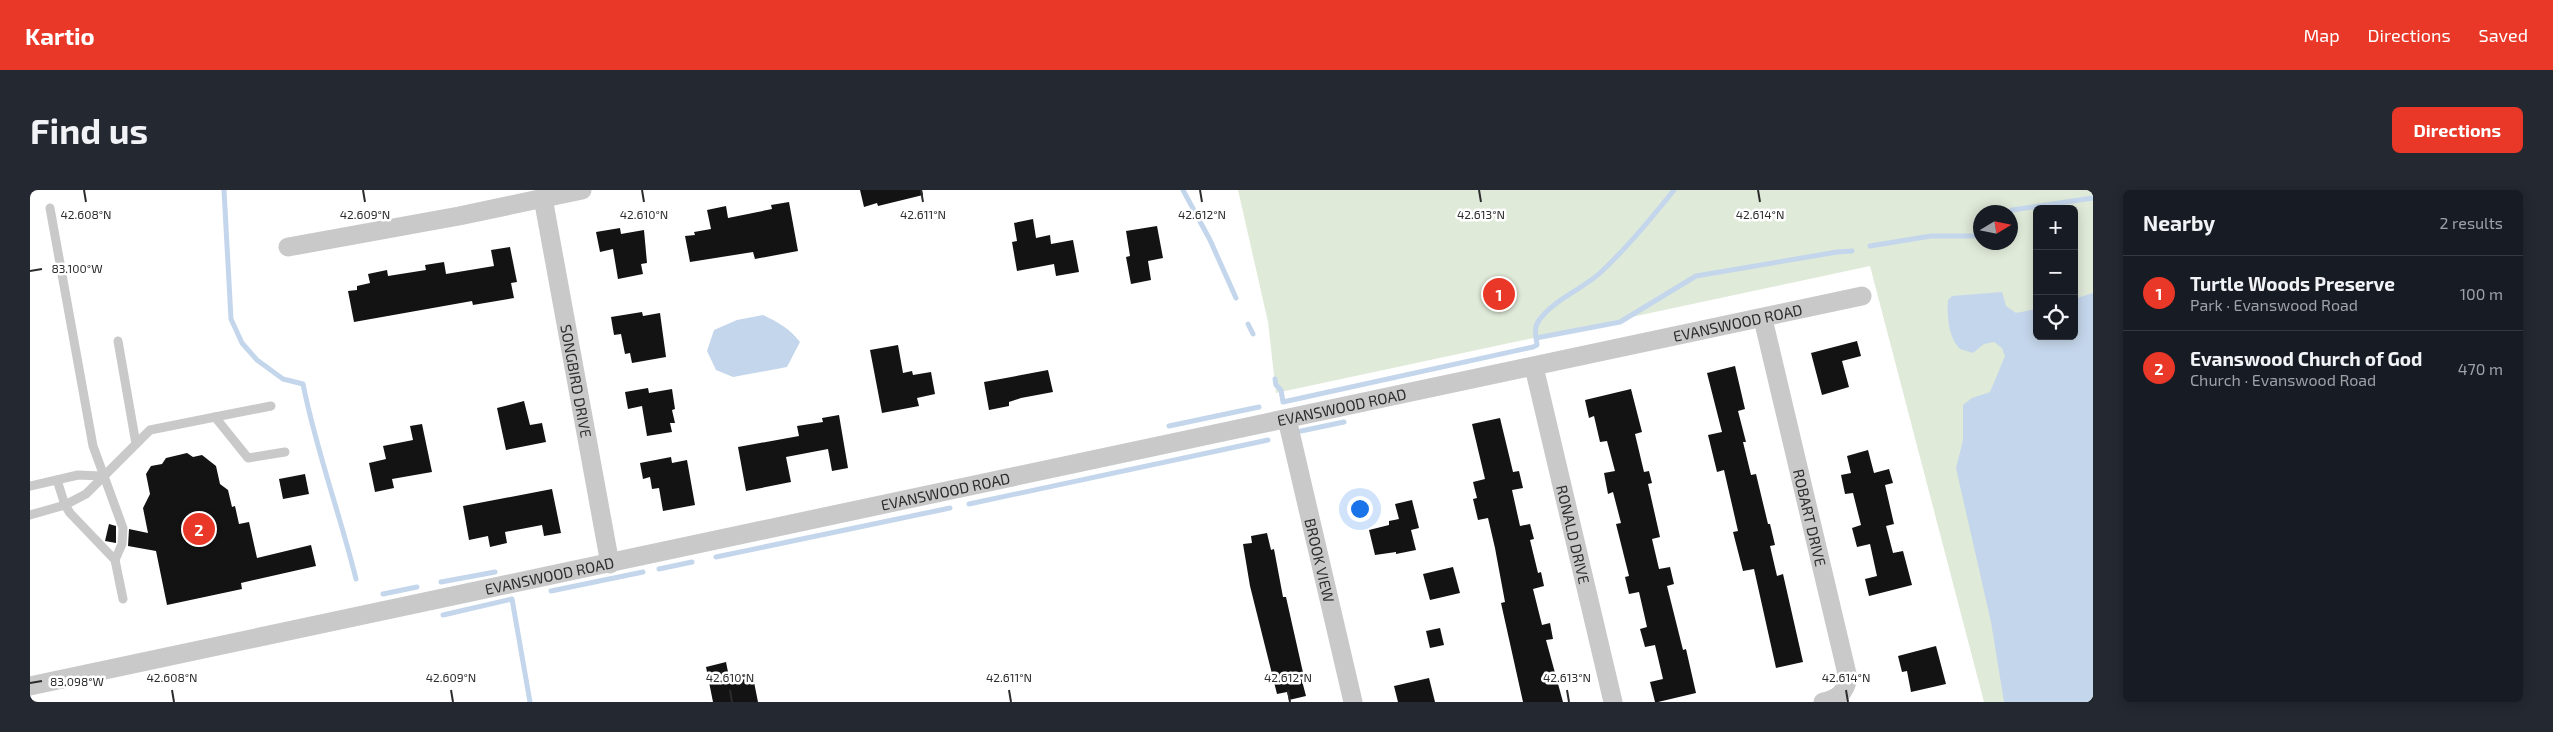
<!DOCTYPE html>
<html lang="en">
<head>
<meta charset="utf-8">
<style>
  :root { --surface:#171b24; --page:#242831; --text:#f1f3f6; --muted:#9ea1a6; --line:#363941; --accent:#e93728 }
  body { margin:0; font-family:"Exo 2",sans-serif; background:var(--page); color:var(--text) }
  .controls { position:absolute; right:15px; top:15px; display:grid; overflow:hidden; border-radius:8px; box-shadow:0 2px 12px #0003 }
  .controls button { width:45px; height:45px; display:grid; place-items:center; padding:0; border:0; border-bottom:1px solid var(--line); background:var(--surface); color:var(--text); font:25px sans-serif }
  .compass { position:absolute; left:1943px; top:15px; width:45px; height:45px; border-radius:50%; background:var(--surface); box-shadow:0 2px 12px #0003; rotate:80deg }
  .you { position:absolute; left:1329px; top:318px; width:18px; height:18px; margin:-12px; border:4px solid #fff; border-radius:50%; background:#1a73e8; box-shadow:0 0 0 8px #1a73e833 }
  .badge { display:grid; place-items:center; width:32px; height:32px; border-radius:50%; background:var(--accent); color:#fff; font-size:16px; font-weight:700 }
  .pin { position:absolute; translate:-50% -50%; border:2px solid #fff; box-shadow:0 1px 5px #0006 }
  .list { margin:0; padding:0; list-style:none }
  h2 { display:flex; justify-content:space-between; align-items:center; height:65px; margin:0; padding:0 20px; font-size:21px }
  h2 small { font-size:16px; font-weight:400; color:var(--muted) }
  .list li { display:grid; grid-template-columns:32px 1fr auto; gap:15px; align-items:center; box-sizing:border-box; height:75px; padding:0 20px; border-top:1px solid var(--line) }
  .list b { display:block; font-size:19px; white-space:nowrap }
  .list p { margin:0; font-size:16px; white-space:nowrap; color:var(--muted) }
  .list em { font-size:16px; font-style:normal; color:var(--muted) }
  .icon { flex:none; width:28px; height:28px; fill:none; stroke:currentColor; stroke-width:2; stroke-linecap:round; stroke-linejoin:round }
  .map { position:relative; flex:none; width:2063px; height:512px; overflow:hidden; border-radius:8px }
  header { display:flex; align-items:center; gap:30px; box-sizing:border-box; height:70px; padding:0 25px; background:var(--accent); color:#fff }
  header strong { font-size:24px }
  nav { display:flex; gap:28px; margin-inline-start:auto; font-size:18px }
  .intro { display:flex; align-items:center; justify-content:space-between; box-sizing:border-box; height:120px; padding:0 30px }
  h1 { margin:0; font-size:35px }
  .button { padding:12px 22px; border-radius:8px; background:var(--accent); color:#fff; font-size:18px; font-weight:700 }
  main { display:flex; gap:30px; padding:0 30px }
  aside { flex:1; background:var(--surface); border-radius:8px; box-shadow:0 2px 12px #0003 }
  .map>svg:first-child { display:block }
  .green { fill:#e0ead9; fill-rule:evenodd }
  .water { fill:#c4d6eb }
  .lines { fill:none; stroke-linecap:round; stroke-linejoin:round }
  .stream { stroke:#c4d6eb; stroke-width:5 }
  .building { fill:#131313 }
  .lane { stroke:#c9c9c9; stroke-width:9 }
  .street { stroke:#c9c9c9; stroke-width:19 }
  .ticks { fill:none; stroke:#2c2c2c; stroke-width:2 }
  .labels { text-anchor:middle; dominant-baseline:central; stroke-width:5; stroke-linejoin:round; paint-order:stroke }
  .street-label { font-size:15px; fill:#2c2c2c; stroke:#fff }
  .ticks-label { font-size:12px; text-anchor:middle; fill:#2c2c2c; stroke:#fff; stroke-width:5; stroke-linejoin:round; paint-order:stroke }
</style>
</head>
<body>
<header>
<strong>Kartio</strong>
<nav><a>Map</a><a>Directions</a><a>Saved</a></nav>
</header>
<div class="intro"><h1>Find us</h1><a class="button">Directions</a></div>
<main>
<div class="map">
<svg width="2063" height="512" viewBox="0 0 2063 512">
  <rect width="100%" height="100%" fill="#fff"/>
  <path class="green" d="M1208,0H2063V512H1954L1840,76L1246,203L1238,132ZM2007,19H2044V146H2007ZM1950,22H1980V52H1950Z"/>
  <g class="water">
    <path d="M1972,102L1976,116L1986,123L2007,119V146H2044V109L2063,103V512H1974L1961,432L1926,278L1933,250V215L1942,208L1960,202L1975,166L1972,158L1964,152L1954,154L1943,163L1930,159C1918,147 1917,126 1918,110L1922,106Z"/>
    <path d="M733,125C748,132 760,139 770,152L757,177L703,187L686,180L677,161L684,140L707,130Z"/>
  </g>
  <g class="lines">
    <g class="stream">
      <path d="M194,0L201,129L212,153L227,170L253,189L273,194C286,260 310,324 326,389"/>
      <path d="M1153,0L1180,50L1206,108"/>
      <path d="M1979,22L1982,20L2063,8"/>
      <path d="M1840,56L1901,46H1950"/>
      <path d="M1218,134L1223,144"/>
      <path d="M1506,148L1590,132L1666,86L1807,62L1822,61"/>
      <path d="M1245,189L1246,195L1251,200L1253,212L1503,157L1507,155C1506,145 1503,137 1510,129C1525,109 1551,100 1570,83C1597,58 1621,29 1644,0"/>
      <path d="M1139,236L1229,217"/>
      <path d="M1271,241L1314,232"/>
      <path d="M939,314L1238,250"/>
      <path d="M686,367L920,318"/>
      <path d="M629,379L662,372"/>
      <path d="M411,392L465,382"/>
      <path d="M521,401L613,382"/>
      <path d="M353,404L387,397"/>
      <path d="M413,425L482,409L500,512"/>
    </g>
  </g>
  <g class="building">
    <path d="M830,0H892L893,5L848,16L847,13L834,17Z"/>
    <path d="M759,12L768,61L725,69L723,62L660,72L655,46L665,45L664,42L681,39L677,20L696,16L698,28L742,19L741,15Z"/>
    <path d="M1003,29L1006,48L1020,45L1021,54L1043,50L1049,82L1026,86L1024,74L987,81L982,52L987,51L984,33Z"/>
    <path d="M1127,36L1133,68L1118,71L1121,90L1101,94L1096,67L1100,66L1096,41Z"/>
    <path d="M590,38L591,44L614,40L617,73L611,74L613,84L588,89L583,59L570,62L566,42Z"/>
    <path d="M480,57L487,92L481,93L484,108L443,115L442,111L324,132L318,101L327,100V96L340,93L338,84L357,80L358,86L396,80L395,75L414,72L416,84L464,76L461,60Z"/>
    <path d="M612,122L613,126L630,123L636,167L602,173L600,163L595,164L591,144L584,145L581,127Z"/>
    <path d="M1827,151L1831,166L1812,171L1819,197L1792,205L1781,163Z"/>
    <path d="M868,155L873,183L882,181L883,185L901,182L905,204L887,208L889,216L852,223L840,160Z"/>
    <path d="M1705,176L1715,219L1708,221L1716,252H1713L1721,285L1726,284L1738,334H1740L1745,355L1740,356L1747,386L1753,384L1773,472L1746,478L1724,379L1713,381L1703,342L1708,341L1694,280L1687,282L1678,245L1692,242L1677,183Z"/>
    <path d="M1018,180L1023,202L991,208L979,212V216L959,220L954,192Z"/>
    <path d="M618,198L619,203L642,199L645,219L642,220L645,233H640L642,242L617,246L612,216L598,219L595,202Z"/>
    <path d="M1601,199L1612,242L1605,244L1614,282L1619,281L1622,293L1618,294L1630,347L1622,349L1629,379L1640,377L1644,394L1637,396L1653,460L1656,459L1666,503L1628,512H1625L1620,492L1633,489L1625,455L1615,457L1610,439L1617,437L1609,402L1599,404L1595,387L1599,386L1586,334L1591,333L1583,302L1578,304L1574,283L1585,281L1577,251L1570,252L1564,226L1559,228L1555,210Z"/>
    <path d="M494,211L500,235L512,233L516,252L476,260L467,218Z"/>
    <path d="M809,225L818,278L802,281L798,259L756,267L761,292L716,301L708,257L769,246L767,236L793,232L792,228Z"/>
    <path d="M1470,228L1483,282L1489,281L1493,298L1482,300L1490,336L1500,334L1504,349L1500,350L1508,383L1511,382L1514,396L1503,399L1512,435L1520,433L1523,449L1516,450L1533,512H1493L1471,413L1475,412L1465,358L1458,328L1448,330L1443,309L1447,308L1443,292L1455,289L1442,234Z"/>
    <path d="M392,234L402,282L362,289L364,298L345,302L339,273L356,269L353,256L383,250L380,236Z"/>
    <path d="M1838,260L1844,283L1859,279L1863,293L1855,295L1864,334L1856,336L1863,363L1873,361L1882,395L1839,406L1835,389L1847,386L1840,354L1827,357L1822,338L1831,335L1823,303L1815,304L1811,285L1821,283L1817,266Z"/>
    <path d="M157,263L163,267L172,265L186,276L190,294L198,300L202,317L205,316L209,334L219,332L227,368L281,355L286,376L211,393L212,399L137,415L126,361L98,356L99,339L118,343L113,318L120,304L116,284L121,276L132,274L136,268Z"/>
    <path d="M641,267L642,273L657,270L665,315L633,321L629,298L622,299L620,287L613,289L610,273Z"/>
    <path d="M275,284L279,304L253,309L249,289Z"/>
    <path d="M522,299L531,343L514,346L512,335L475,342L477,353L460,357L458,346L439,350L433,316Z"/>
    <path d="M1382,310L1389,338L1381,340L1386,360L1366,364V362L1345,365L1339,340L1359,335V331L1369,329L1365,314Z"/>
    <path d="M79,334L86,336V353L75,351Z"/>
    <path d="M1237,343L1241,360L1244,359L1253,407H1256L1274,487H1271L1276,506L1259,510L1257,502L1247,504L1220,396L1213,354L1222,353L1221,346Z"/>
    <path d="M1423,377L1430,403L1400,410L1393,384Z"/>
    <path d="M1410,438L1414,455L1400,458L1396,441Z"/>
    <path d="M1906,456L1916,494L1881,502L1877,481L1872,482L1868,466Z"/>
    <path d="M696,472L699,487L722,482L728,512H683L676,477Z"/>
    <path d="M1399,488L1405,512H1368L1364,496Z"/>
  </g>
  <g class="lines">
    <g class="lane">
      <path d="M20,18L63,256L93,338L92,354L85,370"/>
      <path d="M88,151L106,254"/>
      <path d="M185,227L241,216"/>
      <path d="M27,290L35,315L40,323L85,370L93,409"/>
      <path d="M0,296L48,285L72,286"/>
      <path d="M0,325L35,315L56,304L120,240L185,227L218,268L255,262"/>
    </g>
    <g class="street">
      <path id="s1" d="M513,8L580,374"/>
      <path d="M258,57L429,26L552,0"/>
      <path id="s2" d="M1733,129L1818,488C1815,503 1808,509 1793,512"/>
      <path id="s3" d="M1504,177L1583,512"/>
      <path id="s4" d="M1257,229L1323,512"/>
      <path id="s5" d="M0,496L1832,106"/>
    </g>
  </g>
  <path class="ticks" d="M54,0L56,12M333,0L335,12M612,0L614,12M891,0L893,12M1170,0L1172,12M1449,0L1451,12M1728,0L1730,12M0,81L12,79M0,493L12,491M142,500L144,512M421,500L423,512M700,500L702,512M979,500L981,512M1258,500L1260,512M1537,500L1539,512M1816,500L1818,512"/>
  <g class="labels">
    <g class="street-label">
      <text stroke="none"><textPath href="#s5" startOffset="1746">EVANSWOOD ROAD</textPath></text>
      <text stroke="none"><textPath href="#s1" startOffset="186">SONGBIRD DRIVE</textPath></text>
      <text stroke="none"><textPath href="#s5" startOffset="1341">EVANSWOOD ROAD</textPath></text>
      <text stroke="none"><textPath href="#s5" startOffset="936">EVANSWOOD ROAD</textPath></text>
      <text stroke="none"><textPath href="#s2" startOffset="204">ROBART DRIVE</textPath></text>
      <text stroke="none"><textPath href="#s3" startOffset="172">RONALD DRIVE</textPath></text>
      <text stroke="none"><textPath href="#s4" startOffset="145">BROOK VIEW</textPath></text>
      <text stroke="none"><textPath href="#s5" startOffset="531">EVANSWOOD ROAD</textPath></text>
    </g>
  </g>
  <g class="ticks-label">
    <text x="56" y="29">42.608°N</text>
    <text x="335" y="29">42.609°N</text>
    <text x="614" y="29">42.610°N</text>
    <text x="893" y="29">42.611°N</text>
    <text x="1172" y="29">42.612°N</text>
    <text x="1451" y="29">42.613°N</text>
    <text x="1730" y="29">42.614°N</text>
    <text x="47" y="83">83.100°W</text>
    <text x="142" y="492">42.608°N</text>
    <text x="421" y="492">42.609°N</text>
    <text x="700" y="492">42.610°N</text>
    <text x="979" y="492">42.611°N</text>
    <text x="1258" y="492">42.612°N</text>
    <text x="1537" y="492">42.613°N</text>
    <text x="1816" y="492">42.614°N</text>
    <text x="47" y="496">83.098°W</text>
  </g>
</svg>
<div class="controls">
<button>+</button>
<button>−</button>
<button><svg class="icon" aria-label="locate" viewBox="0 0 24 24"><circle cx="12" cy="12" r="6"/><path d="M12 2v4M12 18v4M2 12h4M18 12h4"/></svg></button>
</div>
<svg class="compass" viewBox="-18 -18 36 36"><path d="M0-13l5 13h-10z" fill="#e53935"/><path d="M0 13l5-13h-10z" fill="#9ea1a6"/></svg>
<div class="you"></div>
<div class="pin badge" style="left:1469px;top:104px">1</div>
<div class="pin badge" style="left:169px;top:339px">2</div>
</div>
<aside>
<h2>Nearby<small>2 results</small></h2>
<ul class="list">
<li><span class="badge">1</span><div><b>Turtle Woods Preserve</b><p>Park · Evanswood Road</p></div><em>100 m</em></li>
<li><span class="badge">2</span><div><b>Evanswood Church of God</b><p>Church · Evanswood Road</p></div><em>470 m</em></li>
</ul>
</aside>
</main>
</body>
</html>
